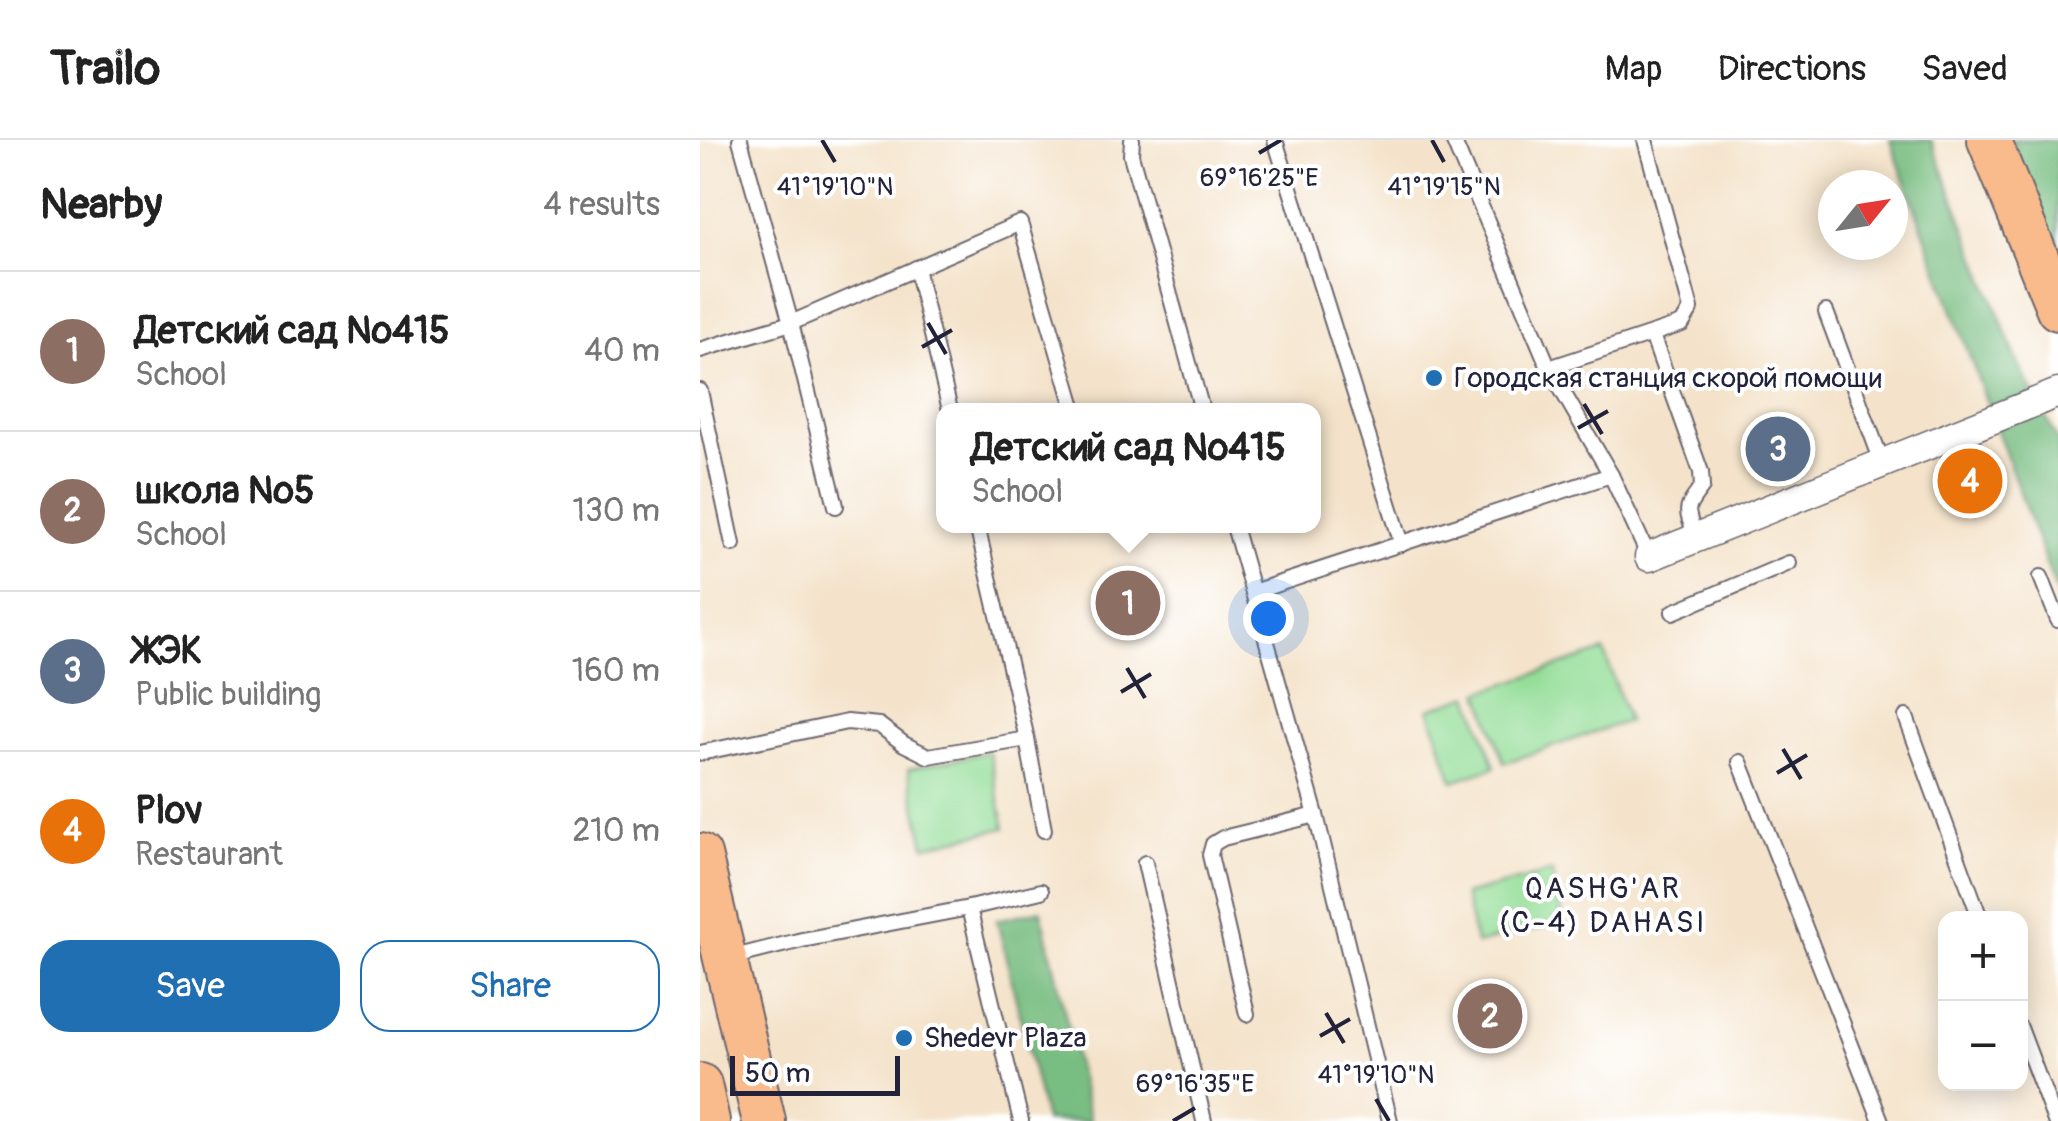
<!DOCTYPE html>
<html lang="en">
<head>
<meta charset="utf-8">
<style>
  :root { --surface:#fff; --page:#f6f6f6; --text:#222; --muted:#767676; --line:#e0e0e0; --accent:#1f6fb2 }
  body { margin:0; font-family:Pangolin,sans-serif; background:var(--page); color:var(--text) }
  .controls { position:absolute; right:30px; bottom:30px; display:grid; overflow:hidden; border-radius:20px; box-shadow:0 5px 25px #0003 }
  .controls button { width:90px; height:90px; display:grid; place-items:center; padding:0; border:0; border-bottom:2px solid var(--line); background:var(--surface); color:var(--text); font:50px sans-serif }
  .compass { position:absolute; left:1118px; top:30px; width:90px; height:90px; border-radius:50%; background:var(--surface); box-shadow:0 5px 25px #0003; rotate:60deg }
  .scale { position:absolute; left:30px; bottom:25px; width:170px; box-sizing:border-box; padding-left:10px; border:5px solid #22223b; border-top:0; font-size:28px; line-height:35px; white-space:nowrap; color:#22223b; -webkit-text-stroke:8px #fff; paint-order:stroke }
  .you { position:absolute; left:568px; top:478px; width:35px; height:35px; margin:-25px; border:8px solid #fff; border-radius:50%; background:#1a73e8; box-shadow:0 0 0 15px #1a73e833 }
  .badge { display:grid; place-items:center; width:65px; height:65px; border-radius:50%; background:var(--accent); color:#fff; font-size:32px; font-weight:700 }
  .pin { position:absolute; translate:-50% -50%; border:5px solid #fff; box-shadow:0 2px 10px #0006 }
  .popup { position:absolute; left:236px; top:263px; width:385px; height:130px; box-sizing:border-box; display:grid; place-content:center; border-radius:20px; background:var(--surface); filter:drop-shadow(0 2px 8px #0005); font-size:32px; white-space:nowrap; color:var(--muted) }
  .popup b { font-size:38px; color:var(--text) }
  .popup::after { content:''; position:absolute; left:50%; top:100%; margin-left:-20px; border:20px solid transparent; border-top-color:var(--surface) }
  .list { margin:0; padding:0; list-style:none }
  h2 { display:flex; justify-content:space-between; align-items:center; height:130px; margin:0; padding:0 40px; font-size:42px }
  h2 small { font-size:32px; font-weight:400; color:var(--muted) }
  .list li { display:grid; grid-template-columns:65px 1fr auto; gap:30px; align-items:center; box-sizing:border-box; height:160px; padding:0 40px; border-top:2px solid var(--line) }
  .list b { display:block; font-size:38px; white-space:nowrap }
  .list p { margin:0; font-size:32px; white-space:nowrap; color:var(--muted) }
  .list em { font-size:32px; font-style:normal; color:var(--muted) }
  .actions { display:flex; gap:20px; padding:30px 40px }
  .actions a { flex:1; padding:22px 0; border:2px solid var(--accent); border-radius:30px; text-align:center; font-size:35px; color:var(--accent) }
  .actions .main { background:var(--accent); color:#fff }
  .map { position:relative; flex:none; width:1358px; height:981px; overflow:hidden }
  header { display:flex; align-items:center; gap:60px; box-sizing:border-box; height:140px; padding:0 50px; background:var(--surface); border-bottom:2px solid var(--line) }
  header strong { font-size:48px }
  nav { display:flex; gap:55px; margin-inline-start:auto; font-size:35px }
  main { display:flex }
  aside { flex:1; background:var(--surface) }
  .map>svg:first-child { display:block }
  .green { fill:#95de99; stroke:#5c806a; stroke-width:2.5 }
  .forest { fill:#78bd81; stroke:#4d705e; stroke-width:2.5 }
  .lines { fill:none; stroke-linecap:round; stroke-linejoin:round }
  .lane-casing { stroke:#6c666d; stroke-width:18 }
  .street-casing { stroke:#6c666d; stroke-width:31 }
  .primary-casing { stroke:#6c666d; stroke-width:46 }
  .lane { stroke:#fff; stroke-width:14 }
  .street { stroke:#fff; stroke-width:28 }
  .primary { stroke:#fabb8c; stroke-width:42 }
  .ticks { fill:none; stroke:#22223b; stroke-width:4 }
  .poi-dot { fill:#1f6fb2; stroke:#fff; stroke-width:4 }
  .labels { text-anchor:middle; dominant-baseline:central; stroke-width:8; stroke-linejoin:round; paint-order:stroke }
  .poi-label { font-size:28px; fill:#22223b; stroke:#fff; text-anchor:start }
  .neighbourhood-label { font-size:30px; letter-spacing:2.5px; fill:#22223b; stroke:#fff }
  .ticks-label { font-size:25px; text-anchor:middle; fill:#22223b; stroke:#fff; stroke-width:8; stroke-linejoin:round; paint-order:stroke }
</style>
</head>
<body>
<header>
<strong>Trailo</strong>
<nav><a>Map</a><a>Directions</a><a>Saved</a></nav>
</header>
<main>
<aside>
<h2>Nearby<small>4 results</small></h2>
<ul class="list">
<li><span class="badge" style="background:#8d6e63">1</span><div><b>Детский сад №415</b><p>School</p></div><em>40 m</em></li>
<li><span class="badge" style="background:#8d6e63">2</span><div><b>школа №5</b><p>School</p></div><em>130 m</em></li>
<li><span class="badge" style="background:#5c6f8a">3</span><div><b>ЖЭК</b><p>Public building</p></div><em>160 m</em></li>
<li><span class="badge" style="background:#e8710a">4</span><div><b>Plov</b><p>Restaurant</p></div><em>210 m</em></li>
</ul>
<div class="actions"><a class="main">Save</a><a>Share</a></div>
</aside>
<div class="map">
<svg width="1358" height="981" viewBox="0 0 1358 981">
  <rect width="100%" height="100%" fill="#fff"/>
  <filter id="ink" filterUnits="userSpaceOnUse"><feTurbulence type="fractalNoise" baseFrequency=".01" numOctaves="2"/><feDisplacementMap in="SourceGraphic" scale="20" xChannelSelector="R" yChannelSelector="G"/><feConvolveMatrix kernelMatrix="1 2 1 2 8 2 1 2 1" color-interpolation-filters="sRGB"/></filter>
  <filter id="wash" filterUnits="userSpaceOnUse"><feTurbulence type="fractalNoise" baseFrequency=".0048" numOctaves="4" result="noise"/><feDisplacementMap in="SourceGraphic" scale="40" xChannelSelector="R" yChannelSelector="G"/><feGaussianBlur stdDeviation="2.25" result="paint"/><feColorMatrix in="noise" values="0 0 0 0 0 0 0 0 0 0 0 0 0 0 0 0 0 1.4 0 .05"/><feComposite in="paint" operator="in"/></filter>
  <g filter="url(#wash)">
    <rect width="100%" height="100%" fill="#f4e3ca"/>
    <g class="green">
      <path d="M904,511L928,581L804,623L780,552Z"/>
      <path d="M770,555L795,627L753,641L729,569Z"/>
      <path d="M289,612L305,688L225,706L208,629Z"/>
      <path d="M852,732L864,782L776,804L764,755Z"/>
    </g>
    <g class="forest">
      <path d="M1190,0H1231L1318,223L1358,301V456Z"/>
      <path d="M1311,0H1358V124Z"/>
      <path d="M341,770L390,981H345L297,780Z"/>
    </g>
  </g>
  <g filter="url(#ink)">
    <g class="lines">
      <defs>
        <g id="lane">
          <path d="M40,0L91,183L136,366"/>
          <path d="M432,0L431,15L502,270"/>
          <path d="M575,0L702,404"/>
          <path d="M753,0L849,228L911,335L949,417"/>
          <path d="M216,128L250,270"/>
          <path d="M1126,172L1182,322"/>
          <path d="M952,195L1001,332L1002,347C983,372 986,368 996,398"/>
          <path d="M0,210L91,183L320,83L375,270"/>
          <path d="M849,228L982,184L991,169L945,0"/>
          <path d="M0,251L33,404"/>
          <path d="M534,386L616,675L690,981"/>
          <path d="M1341,437L1358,480"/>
          <path d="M553,452L911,335"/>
          <path d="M973,472L1089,423"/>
          <path d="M1206,577L1280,778"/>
          <path d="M327,599L344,690"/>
          <path d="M0,613L147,582L179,585L204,604L228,616L327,599L277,386"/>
          <path d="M1040,622L1181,981"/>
          <path d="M445,723L504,981"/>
          <path d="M269,768L341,751"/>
          <path d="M30,818L102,800L269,768L321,981"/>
          <path d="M547,874L510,715L513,704L523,698L616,675"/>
          <path d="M1320,888L1355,981"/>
        </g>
        <path id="street" d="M949,417L1358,253"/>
        <g id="primary">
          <path d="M1289,0L1358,169"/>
          <path d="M0,715L64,981"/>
          <path d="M0,945L8,981"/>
        </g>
      </defs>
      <use href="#lane" class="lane-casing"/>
      <use href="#street" class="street-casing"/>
      <use href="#primary" class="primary-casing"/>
      <use href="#lane" class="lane"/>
      <use href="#street" class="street"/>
      <use href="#primary" class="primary"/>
    </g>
  </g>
  <path class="ticks" d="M122,0L135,22M732,0L744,22M559,13L581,0M228,183L246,214M222,207L252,190M884,264L902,294M878,288L908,271M427,528L445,558M421,552L451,534M1083,609L1101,639M1077,633L1107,615M626,873L644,903M620,896L650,879M676,959L689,981M473,981L495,968"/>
  <g class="poi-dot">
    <circle cx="734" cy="238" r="10"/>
    <circle cx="204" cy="898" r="10"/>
  </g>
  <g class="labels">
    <g class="poi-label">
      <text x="754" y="238">Городская станция скорой помощи</text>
      <text x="224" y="898">Shedevr Plaza</text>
    </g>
    <g class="neighbourhood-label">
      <text x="903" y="748">QASHG'AR<tspan x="903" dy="34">(C-4) DAHASI</tspan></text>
    </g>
  </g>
  <g class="ticks-label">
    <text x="559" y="46">69°16'25"E</text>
    <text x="135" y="55">41°19'10"N</text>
    <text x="744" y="55">41°19'15"N</text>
    <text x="676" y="943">41°19'10"N</text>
    <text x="495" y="952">69°16'35"E</text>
  </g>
</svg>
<div class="controls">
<button>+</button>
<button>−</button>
</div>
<svg class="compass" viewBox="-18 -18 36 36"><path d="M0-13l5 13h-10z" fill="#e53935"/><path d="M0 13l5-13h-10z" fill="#767676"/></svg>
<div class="scale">50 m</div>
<div class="you"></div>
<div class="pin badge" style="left:428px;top:463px;background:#8d6e63">1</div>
<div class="popup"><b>Детский сад №415</b>School</div>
<div class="pin badge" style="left:790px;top:876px;background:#8d6e63">2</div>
<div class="pin badge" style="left:1078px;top:309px;background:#5c6f8a">3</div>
<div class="pin badge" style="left:1270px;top:341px;background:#e8710a">4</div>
</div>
</main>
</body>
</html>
